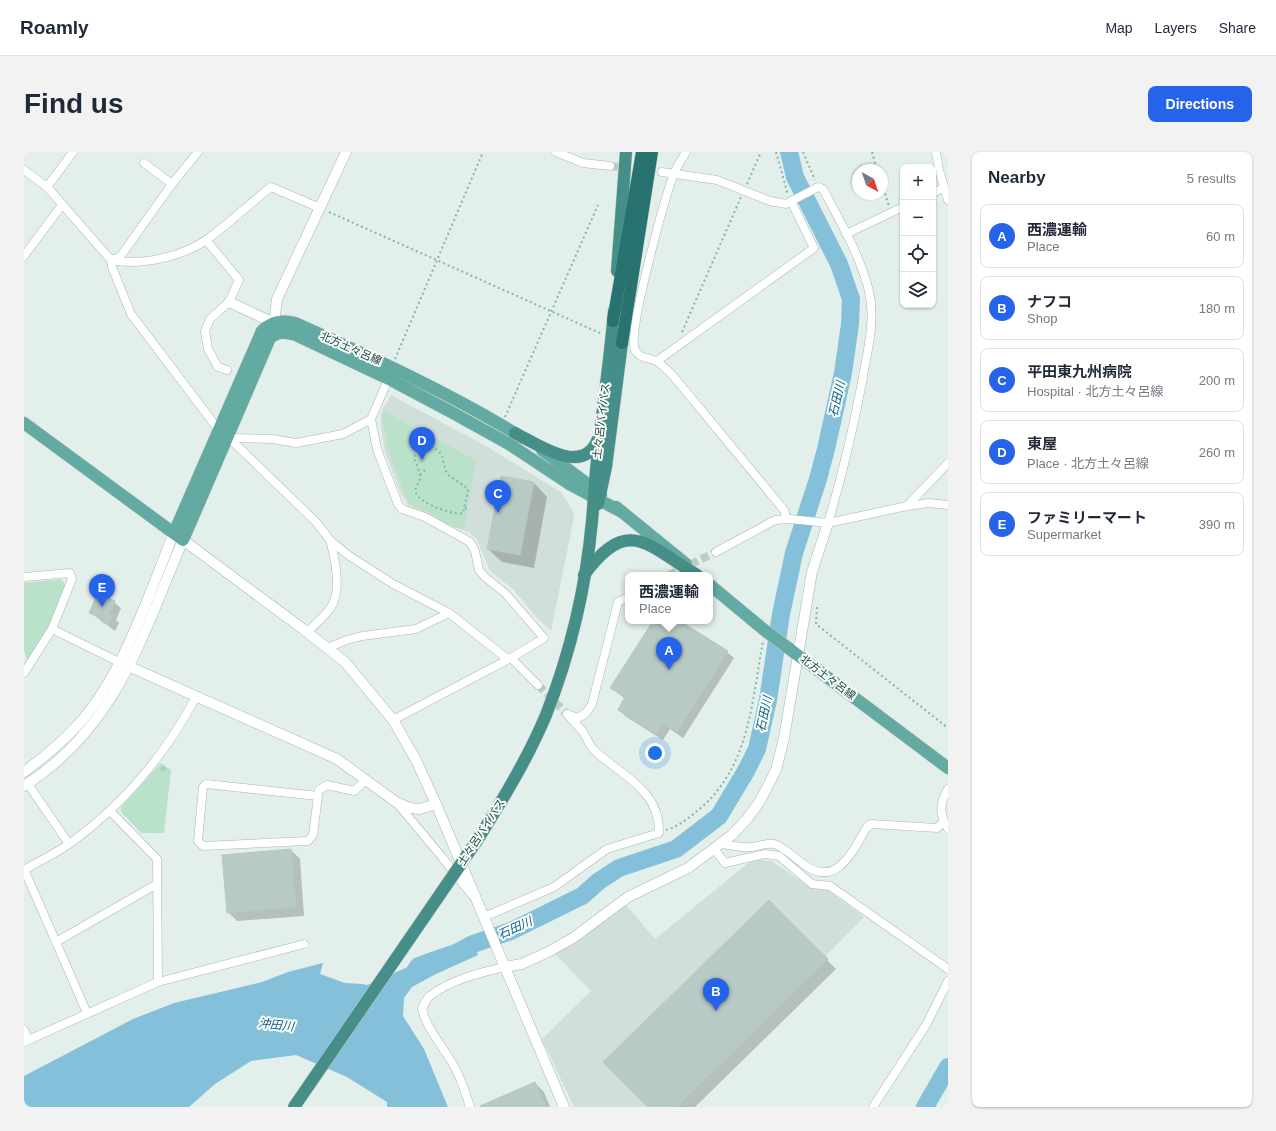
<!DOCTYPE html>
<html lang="en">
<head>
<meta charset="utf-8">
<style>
  :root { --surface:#fff; --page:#f2f2f3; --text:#1f2937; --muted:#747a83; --line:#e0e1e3; --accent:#2563eb }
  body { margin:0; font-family:Arial,"Noto Sans JP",sans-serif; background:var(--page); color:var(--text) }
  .controls { position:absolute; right:12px; top:12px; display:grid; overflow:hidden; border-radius:8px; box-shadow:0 1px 3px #0004 }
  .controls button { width:36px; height:36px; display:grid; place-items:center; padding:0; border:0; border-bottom:1px solid var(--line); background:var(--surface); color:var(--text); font:20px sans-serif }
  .compass { position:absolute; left:828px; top:12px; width:36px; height:36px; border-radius:50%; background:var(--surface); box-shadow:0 1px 3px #0004; rotate:140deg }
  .you { position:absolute; left:631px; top:601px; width:14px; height:14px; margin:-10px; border:3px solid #fff; border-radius:50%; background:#1a73e8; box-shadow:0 0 0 6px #1a73e833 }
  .badge { display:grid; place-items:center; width:26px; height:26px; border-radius:50%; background:var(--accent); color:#fff; font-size:13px; font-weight:700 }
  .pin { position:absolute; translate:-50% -33px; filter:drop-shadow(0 1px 2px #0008) }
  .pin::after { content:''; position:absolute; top:21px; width:14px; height:12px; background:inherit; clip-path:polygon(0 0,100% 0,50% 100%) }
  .popup { position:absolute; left:601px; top:420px; width:88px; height:52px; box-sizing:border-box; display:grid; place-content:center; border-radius:8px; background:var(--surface); filter:drop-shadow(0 1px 3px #0005); font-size:13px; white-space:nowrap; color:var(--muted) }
  .popup b { font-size:15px; color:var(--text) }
  .popup::after { content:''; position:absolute; left:50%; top:100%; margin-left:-8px; border:8px solid transparent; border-top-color:var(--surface) }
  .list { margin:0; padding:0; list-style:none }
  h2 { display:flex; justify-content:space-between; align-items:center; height:52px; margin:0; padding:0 16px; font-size:17px }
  h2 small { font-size:13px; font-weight:400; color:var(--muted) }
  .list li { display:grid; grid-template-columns:26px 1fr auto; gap:12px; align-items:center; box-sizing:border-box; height:64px; margin:0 8px 8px; padding:0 8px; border:1px solid var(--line); border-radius:8px }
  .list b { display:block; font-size:15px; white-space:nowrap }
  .list p { margin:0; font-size:13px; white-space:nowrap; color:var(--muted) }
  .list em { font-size:13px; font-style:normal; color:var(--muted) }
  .icon { flex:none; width:22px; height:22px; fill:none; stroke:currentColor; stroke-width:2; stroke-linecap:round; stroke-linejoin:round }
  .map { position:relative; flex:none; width:924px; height:955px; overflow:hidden; border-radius:8px }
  header { display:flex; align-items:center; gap:24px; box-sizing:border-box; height:56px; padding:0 20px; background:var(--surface); border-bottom:1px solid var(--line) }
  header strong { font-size:19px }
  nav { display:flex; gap:22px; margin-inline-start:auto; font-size:14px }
  .intro { display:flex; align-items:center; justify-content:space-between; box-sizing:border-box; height:96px; padding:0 24px }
  h1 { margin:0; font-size:28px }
  .button { padding:10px 18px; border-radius:8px; background:var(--accent); color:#fff; font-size:14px; font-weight:700 }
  main { display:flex; gap:24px; padding:0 24px }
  aside { flex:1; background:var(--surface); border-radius:8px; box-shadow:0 1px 3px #0004 }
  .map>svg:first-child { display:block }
  .built { fill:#d1dfdb }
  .green { fill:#bae2cb }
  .water { fill:#85c0da }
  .shadow { fill:#0003 }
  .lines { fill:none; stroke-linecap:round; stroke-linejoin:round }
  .river { stroke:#85c0da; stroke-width:18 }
  .building { fill:#b8cac5; stroke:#b5c9c4 }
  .minor-tunnel { stroke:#bccdc9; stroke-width:8; stroke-dasharray:8 4; stroke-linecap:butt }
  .minor-casing { stroke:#a5b8b4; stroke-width:9 }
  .tertiary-casing { stroke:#a5b8b4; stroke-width:11 }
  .primary-casing { stroke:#c1cac9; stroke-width:13 }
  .trunk-casing { stroke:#c1cac9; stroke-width:13 }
  .motorway-casing { stroke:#c1cac9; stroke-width:13 }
  .path { stroke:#80b6ae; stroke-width:2; stroke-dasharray:2 3; stroke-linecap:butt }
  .minor { stroke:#fff; stroke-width:8 }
  .tertiary { stroke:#fff; stroke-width:10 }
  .primary { stroke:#63aaa2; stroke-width:12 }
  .trunk { stroke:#468e88; stroke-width:12 }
  .motorway { stroke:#28736f; stroke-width:12 }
  .trunk-bridge-casing { stroke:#c1cac9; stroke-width:13; stroke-linecap:butt }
  .trunk-bridge { stroke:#468e88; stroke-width:12 }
  .labels { text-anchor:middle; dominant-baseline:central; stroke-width:4; stroke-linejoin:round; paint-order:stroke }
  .street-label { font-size:11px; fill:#20433f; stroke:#f5fbf8 }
  .water-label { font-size:12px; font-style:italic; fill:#126187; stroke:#f5fbf8 }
</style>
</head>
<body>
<header>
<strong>Roamly</strong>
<nav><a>Map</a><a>Layers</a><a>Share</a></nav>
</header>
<div class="intro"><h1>Find us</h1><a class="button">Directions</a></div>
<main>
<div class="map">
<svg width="924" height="955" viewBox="0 0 924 955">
  <rect width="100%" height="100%" fill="#e3efeb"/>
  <g class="built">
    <path d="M367,243L464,295L538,341L549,359L550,365L527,479L513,466L489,437L466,419L453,388L445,380L425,374L385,355L375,338L361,299L357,277V260Z"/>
    <path d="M729,707L747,709L787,736L802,737L840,765L653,955H550L518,887L567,839L531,802L602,753L631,787Z"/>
  </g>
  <g class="green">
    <path d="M360,259L452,308L440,377L430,375L410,363L387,353L381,344L363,294L362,281L358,270Z"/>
    <path d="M37,427L43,435L23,477L3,510L0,497V431Z"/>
    <path d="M137,611L147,618L140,681H117L97,660V655Z"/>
  </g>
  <path class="water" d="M449,786L454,803L410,823L388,835L380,846L379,864L400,897L424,955H363V950L323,925L272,903L227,909L191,932L165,955H0V924L109,867L150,851L238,830L264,820L299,811L296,822L321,831L339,832L367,840C374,837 381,815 389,807C393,804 440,789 449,786Z"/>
  <g class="shadow">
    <path d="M478,325L510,331L523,345L510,416L478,410L464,397Z"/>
    <path d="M90,450L97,456L92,468L95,471L91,479L67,461Z"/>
    <path d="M630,469H654L703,500L710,506L659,586L646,577L639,588L601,564L595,557L601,547L588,536Z"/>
    <path d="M267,698L276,707L280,764L213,769L204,760Z"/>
    <path d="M745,749L812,817L671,955H625Z"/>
    <path d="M511,931L520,940L526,955H458Z"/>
  </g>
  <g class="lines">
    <g class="river">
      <path d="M429,803L449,792L487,779L558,744L575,729L595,716L652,697L695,664L722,619L733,597L744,548L757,462L770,401L794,327L802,297L819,221L826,172L827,147L815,112L771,25L765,0"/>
      <path d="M336,846L397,819"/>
      <path d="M901,955L924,915"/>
    </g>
  </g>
  <g class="building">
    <path d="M397,305L401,307L398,311L395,309Z"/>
    <path d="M477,324L510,330L496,403L463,397Z"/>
    <path d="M74,441L91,449L85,462L89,463L84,473L78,470L79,467L65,461Z"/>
    <path d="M629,469H656L704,499L653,580L639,572L632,582L594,558L601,545L586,536Z"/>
    <path d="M138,614L142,616L139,620L136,617Z"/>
    <path d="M267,697L272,755L203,761L198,703Z"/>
    <path d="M745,748L804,807L653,955H624L579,910Z"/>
    <path d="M511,930L522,955H457L456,954Z"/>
  </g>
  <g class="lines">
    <g class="minor-tunnel">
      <path d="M586,14L638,20"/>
      <path d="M645,423L692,400"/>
      <path d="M514,533L543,562"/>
    </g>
    <defs>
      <g id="minor">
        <path d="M532,0L559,11L586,14"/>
        <path d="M662,0C658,7 653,14 650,21C641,46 603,180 611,198C616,207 624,205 632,209C638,212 645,220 650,225L760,358L763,367"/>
        <path d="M912,0L915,18L924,48"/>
        <path d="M120,11L148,32"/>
        <path d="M0,18L23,35L87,108C116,114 158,105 182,88C205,72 225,52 247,35L296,56"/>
        <path d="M638,20L693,28L746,49L762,52L794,35L799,37C816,69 836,103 845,139C852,169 843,201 838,230C829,278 818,324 804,371"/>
        <path d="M23,35L49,0"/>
        <path d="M909,41L919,36"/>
        <path d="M822,82L879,55"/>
        <path d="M182,88L215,128L205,150L186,167L181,179L184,197L194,215L203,218"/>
        <path d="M0,104L38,53"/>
        <path d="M87,108L88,115L107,162L194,277L203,284L292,370L306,388L324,403L369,432L425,461L481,505L487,506L514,533"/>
        <path d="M87,108L96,105L148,32L174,0"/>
        <path d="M633,209L790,96L767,49"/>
        <path d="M366,223L347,267L353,297L374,352L378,357L401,365L446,390L451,399L455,418L461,425L481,441L520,486L487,506L369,568"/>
        <path d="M203,284L212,286L248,287L272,291L319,282L347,267"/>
        <path d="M883,354L924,311"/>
        <path d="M692,400L751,368L766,367L804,371L883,354L905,351L924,353"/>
        <path d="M0,425L46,421L48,427L28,477L0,521"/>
        <path d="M28,477L95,510"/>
        <path d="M284,480C291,472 301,464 307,455C318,438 311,406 306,388"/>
        <path d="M303,496L323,488L338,484L392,477L425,461"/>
        <path d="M543,562L554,566L562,561L568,552L594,450L604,445"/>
        <path d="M4,632L45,692"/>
        <path d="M924,637C915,652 915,662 924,677"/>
        <path d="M294,644L289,683L284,689L179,694L174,689L179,635L182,632L294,644L295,638L303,633L330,639L342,628"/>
        <path d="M372,650L418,705L448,743"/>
        <path d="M86,659L133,707L134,830"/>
        <path d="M700,689L703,693C712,694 720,696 728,695C735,694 743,691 750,692C760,695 769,705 778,711C812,738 828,700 843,675L847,672L913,676L919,670"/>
        <path d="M690,697L701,711L741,702L755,704L788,732L806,734L924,817"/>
        <path d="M0,717L63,861"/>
        <path d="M0,718C15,709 31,702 45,692C98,654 141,603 172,545"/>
        <path d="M460,765L530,735L583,697L635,681C636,637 597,624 570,598C565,593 563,586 559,580C554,574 548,568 543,562"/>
        <path d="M32,790L133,732"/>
        <path d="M0,878L4,888"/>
        <path d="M0,890L134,830L280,792"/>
        <path d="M446,955C441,939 436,923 427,909C417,892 403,877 398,857C400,853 402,847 406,844C426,828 455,821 480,815"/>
        <path d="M849,955L902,873L924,829"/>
      </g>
      <g id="tertiary">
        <path d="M205,150L250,171"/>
        <path d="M252,176L250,171L253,147L322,0"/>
        <path d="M95,510L313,607L372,650L386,656L396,657L412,652"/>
        <path d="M0,620C19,606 37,591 53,574C99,524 124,444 150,381"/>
        <path d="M0,634C93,575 118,484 159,388L279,477L321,510L369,568L392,608L412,652L540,955"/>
        <path d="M480,815L498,812L524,800L549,786L604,745L664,716L708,683L723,667L736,649L752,618L760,586L788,420L804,371"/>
      </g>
      <g id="primary">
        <path d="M0,271L159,388L246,186C255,179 261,180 272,183L365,227L429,261L485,292L547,333L598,360"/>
        <path d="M518,298L577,342"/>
        <path d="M592,355L662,412"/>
        <path d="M150,381L238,179C247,169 259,168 271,171C349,206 426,241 499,286"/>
        <path d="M686,433L739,477L924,616"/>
      </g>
      <g id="trunk">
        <path d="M593,119L602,0"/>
        <path d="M491,281C515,293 559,325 574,287"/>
        <path d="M574,352L582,315L598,191"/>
        <path d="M560,423C604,363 623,393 673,423"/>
        <path d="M454,687C479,647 504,606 522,563C546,502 562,434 568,369C570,346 571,323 574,300C579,253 586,206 590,159"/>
      </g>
      <g id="motorway">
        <path d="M589,169L618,0"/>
        <path d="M598,191L628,0"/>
      </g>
    </defs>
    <use href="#minor" class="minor-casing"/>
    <use href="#tertiary" class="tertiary-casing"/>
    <use href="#primary" class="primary-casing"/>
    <use href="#trunk" class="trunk-casing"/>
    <use href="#motorway" class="motorway-casing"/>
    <g class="path">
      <path d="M752,0L764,43"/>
      <path d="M779,0L791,28"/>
      <path d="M848,0L853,18"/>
      <path d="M723,32L737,0"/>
      <path d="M858,32L865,54"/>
      <path d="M305,60L578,182"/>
      <path d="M658,180L717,45"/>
      <path d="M371,207L459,0"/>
      <path d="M481,265L574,53"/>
      <path d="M402,293C422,299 417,307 423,322L443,336L444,339L439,361C430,364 395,351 392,341C390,335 395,332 396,327C397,321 392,312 390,306L393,298Z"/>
      <path d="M396,323L401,318"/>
      <path d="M441,356L446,358"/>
      <path d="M793,455L792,472L924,576"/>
      <path d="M642,678C656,674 667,664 678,655C726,612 728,548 739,489"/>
    </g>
    <use href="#minor" class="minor"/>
    <use href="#tertiary" class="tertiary"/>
    <use href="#primary" class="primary"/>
    <use href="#trunk" class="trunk"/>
    <use href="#motorway" class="motorway"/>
    <defs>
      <path id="trunk-bridge" d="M270,955L454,687"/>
    </defs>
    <use href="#trunk-bridge" class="trunk-bridge-casing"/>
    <use href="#trunk-bridge" class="trunk-bridge"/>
  </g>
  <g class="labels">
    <g class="street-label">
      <text transform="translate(327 196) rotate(24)">北方土々呂線</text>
      <text transform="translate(577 269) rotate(-83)">土々呂バイパス</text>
      <text transform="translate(804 525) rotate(37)">北方土々呂線</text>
      <text transform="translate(457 680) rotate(-57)">土々呂バイパス</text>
    </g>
    <g class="water-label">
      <text transform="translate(813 247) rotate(-77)">石田川</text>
      <text transform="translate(740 562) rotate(-78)">石田川</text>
      <text transform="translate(491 776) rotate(-24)">石田川</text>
      <text transform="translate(252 873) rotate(6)">沖田川</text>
    </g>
  </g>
</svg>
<div class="controls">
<button>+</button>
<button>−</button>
<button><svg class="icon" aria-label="locate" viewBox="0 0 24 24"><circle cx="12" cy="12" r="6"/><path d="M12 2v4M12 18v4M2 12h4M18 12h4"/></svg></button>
<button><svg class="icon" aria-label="layers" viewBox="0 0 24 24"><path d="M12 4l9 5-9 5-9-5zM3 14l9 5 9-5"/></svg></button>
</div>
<svg class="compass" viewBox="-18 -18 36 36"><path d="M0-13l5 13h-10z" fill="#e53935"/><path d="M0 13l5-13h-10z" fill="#747a83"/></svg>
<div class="you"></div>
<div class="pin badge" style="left:645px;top:518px">A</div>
<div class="popup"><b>西濃運輸</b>Place</div>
<div class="pin badge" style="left:692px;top:859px">B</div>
<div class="pin badge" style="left:474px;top:361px">C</div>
<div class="pin badge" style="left:398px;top:308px">D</div>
<div class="pin badge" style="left:78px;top:455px">E</div>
</div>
<aside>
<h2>Nearby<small>5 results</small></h2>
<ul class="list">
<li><span class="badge">A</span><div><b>西濃運輸</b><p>Place</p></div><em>60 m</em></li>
<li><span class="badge">B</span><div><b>ナフコ</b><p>Shop</p></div><em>180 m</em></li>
<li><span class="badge">C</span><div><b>平田東九州病院</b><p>Hospital · 北方土々呂線</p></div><em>200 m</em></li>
<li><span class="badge">D</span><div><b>東屋</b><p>Place · 北方土々呂線</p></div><em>260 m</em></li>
<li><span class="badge">E</span><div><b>ファミリーマート</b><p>Supermarket</p></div><em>390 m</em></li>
</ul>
</aside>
</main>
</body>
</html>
